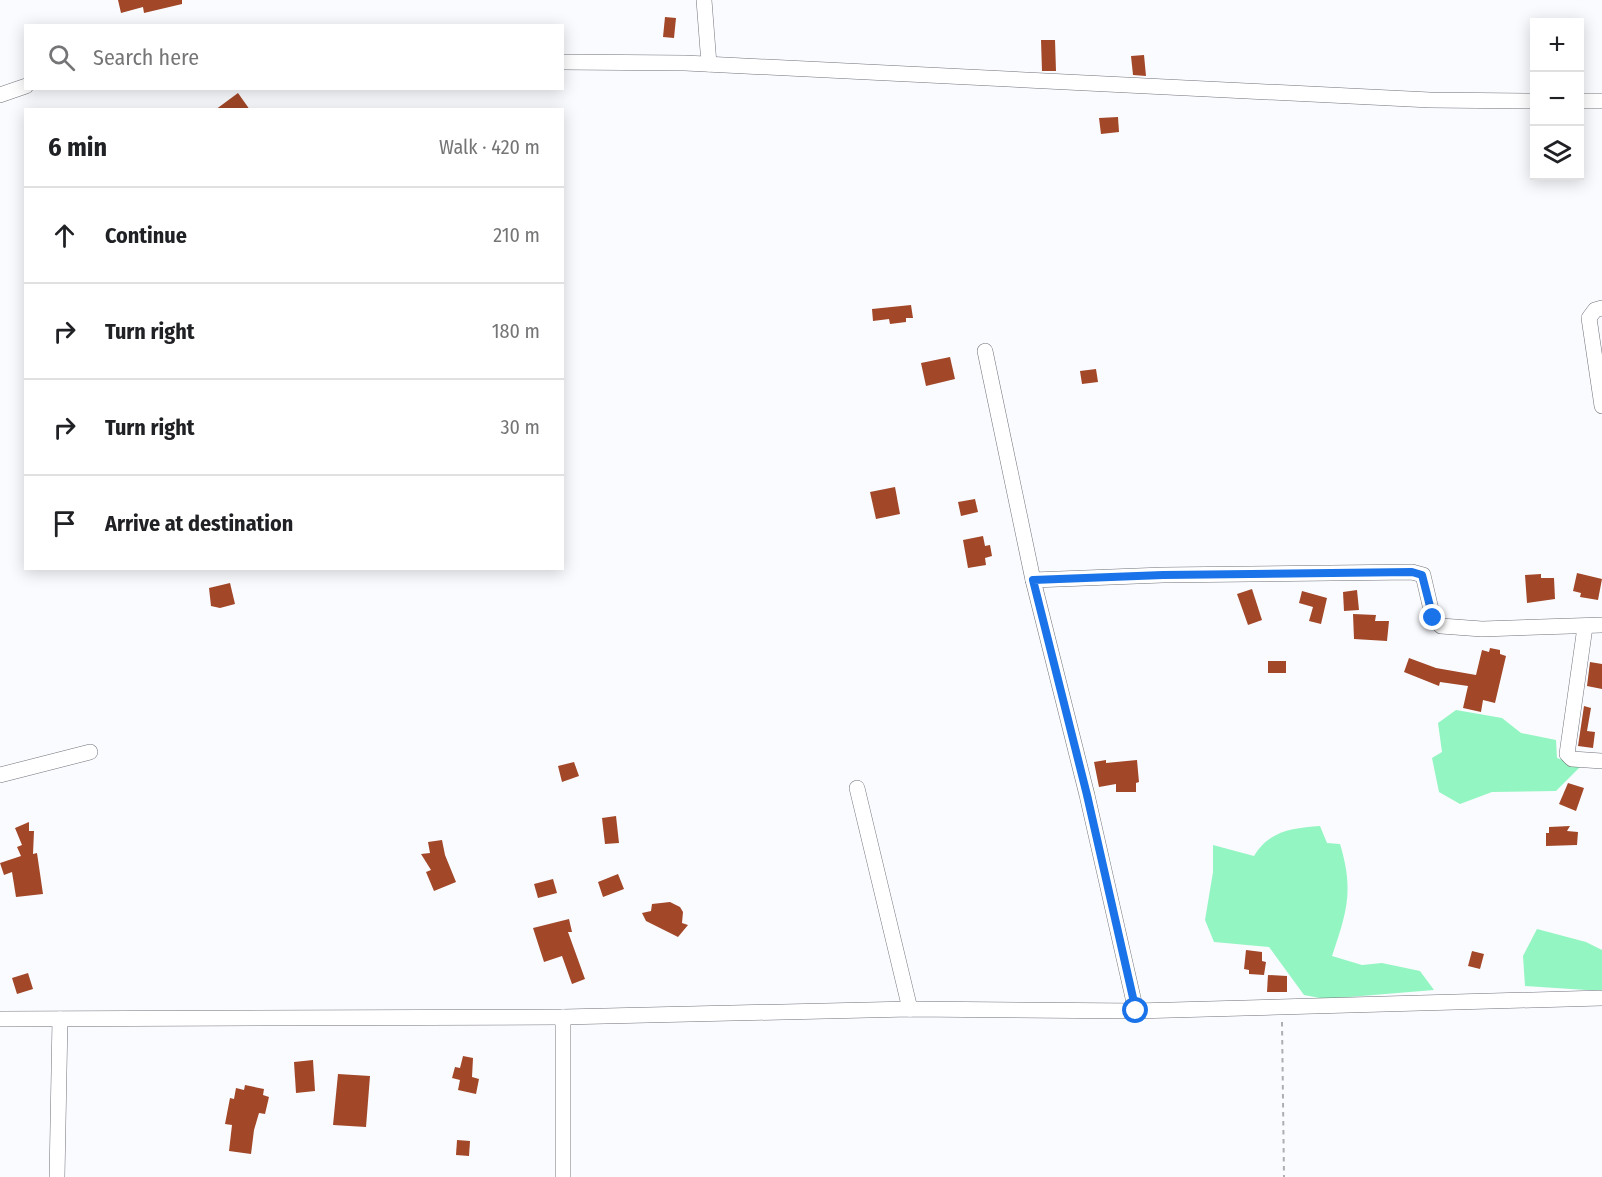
<!DOCTYPE html>
<html lang="en">
<head>
<meta charset="utf-8">
<style>
  :root { --surface:#fff; --page:#f2f2f2; --text:#202124; --muted:#757577; --line:#e0e0e0 }
  body { margin:0; font-family:"Fira Sans Condensed",sans-serif; background:var(--page); color:var(--text) }
  .controls { position:absolute; right:18px; top:18px; display:grid; overflow:hidden; border-radius:0px; box-shadow:0 3px 15px #0003 }
  .controls button { width:54px; height:54px; display:grid; place-items:center; padding:0; border:0; border-bottom:2px solid var(--line); background:var(--surface); color:var(--text); font:30px sans-serif }
  .stop { position:absolute; width:18px; height:18px; margin:-14px; border:4px solid #1a73e8; border-radius:50%; background:#fff }
  .stop.end { background:#1a73e8; border-color:#fff; box-shadow:0 2px 6px #0008 }
  .list { margin:0; padding:0; list-style:none }
  h2 { display:flex; justify-content:space-between; align-items:center; height:78px; margin:0; padding:0 24px; font-size:26px }
  h2 small { font-size:20px; font-weight:400; color:var(--muted) }
  .list li { display:grid; grid-template-columns:39px 1fr auto; gap:18px; align-items:center; box-sizing:border-box; height:96px; padding:0 24px; border-top:2px solid var(--line) }
  .list b { display:block; font-size:22px; white-space:nowrap }
  .list em { font-size:20px; font-style:normal; color:var(--muted) }
  .icon { flex:none; width:33px; height:33px; fill:none; stroke:currentColor; stroke-width:2; stroke-linecap:round; stroke-linejoin:round }
  .map { position:relative; flex:none; width:1602px; height:1177px; overflow:hidden }
  .search { position:absolute; background:var(--surface); box-shadow:0 3px 15px #0003; left:24px; top:24px; width:540px; height:66px; display:flex; align-items:center; gap:15px; box-sizing:border-box; padding:0 21px; border-radius:0px; color:var(--muted); font-size:22px }
  .panel { position:absolute; background:var(--surface); box-shadow:0 3px 15px #0003; left:24px; top:108px; width:540px; height:462px; border-radius:0px }
  .map>svg:first-child { display:block }
  .green { fill:#93f5c1 }
  .building { fill:#a24728 }
  .lines { fill:none; stroke-linecap:round; stroke-linejoin:round }
  .minor-casing { stroke:#71737b; stroke-width:16 }
  .path { stroke:#aeaeb2; stroke-width:2; stroke-dasharray:4.5 4.5; stroke-linecap:butt }
  .minor { stroke:#fff; stroke-width:15 }
  .route { stroke:#1a73e8; stroke-width:8 }
</style>
</head>
<body>
<div class="map">
<svg width="1602" height="1177" viewBox="0 0 1602 1177">
  <rect width="100%" height="100%" fill="#fafbff"/>
  <g class="green">
    <path d="M1456,710L1502,718L1521,733L1556,740L1557,758L1581,766L1556,791L1492,792L1460,804L1439,792L1432,758L1442,752L1438,723Z"/>
    <path d="M1320,826L1327,843L1340,844C1354,890 1347,912 1332,956L1362,965L1382,963L1420,971L1434,990L1325,999L1304,995L1269,947L1214,942L1205,920L1213,872V845L1254,856C1269,831 1292,828 1320,826Z"/>
    <path d="M1537,929L1586,942L1602,950V991L1525,986L1523,956Z"/>
  </g>
  <g class="building">
    <path d="M118,0H182V4L144,13L143,7L121,13Z"/>
    <path d="M665,17L676,18L674,38L663,37Z"/>
    <path d="M1041,40H1055L1056,71H1042Z"/>
    <path d="M1144,55L1146,76L1133,75L1131,56Z"/>
    <path d="M238,93L250,110H215Z"/>
    <path d="M1118,117L1119,132L1101,134L1099,118Z"/>
    <path d="M911,305L913,318H906V322L890,324L889,319L873,321L872,309Z"/>
    <path d="M950,357L955,379L926,386L921,363Z"/>
    <path d="M1096,369L1098,382L1082,384L1080,371Z"/>
    <path d="M895,487L900,514L876,519L870,492Z"/>
    <path d="M975,499L978,512L961,516L958,502Z"/>
    <path d="M983,536L985,546L990,545L992,556L985,558L986,565L968,568L963,540Z"/>
    <path d="M1577,573L1602,579L1598,600L1580,597L1581,593L1573,591Z"/>
    <path d="M1541,574V578H1554L1555,599L1527,603L1525,575Z"/>
    <path d="M230,583L235,604L220,608L211,606L209,588Z"/>
    <path d="M1252,589L1262,620L1248,625L1237,594Z"/>
    <path d="M1357,590L1359,610L1344,611L1343,592Z"/>
    <path d="M1302,591L1327,598L1321,624L1309,621L1313,607L1299,603Z"/>
    <path d="M1353,614L1376,615L1375,621H1389L1387,641L1354,639Z"/>
    <path d="M1490,648L1500,650V654L1506,656L1495,703L1483,700L1481,712L1463,708L1468,686L1440,682L1439,686L1404,672L1409,658L1436,668L1476,675L1482,650L1489,652Z"/>
    <rect x="1268" y="661" width="18" height="12"/>
    <path d="M1590,662L1602,664V689L1587,686Z"/>
    <path d="M1584,706L1591,708L1587,731L1595,732L1593,748L1578,746Z"/>
    <path d="M1106,760V763L1137,760L1139,782L1136,783V792H1116V784L1099,787L1094,762Z"/>
    <path d="M574,762L579,776L562,782L558,766Z"/>
    <path d="M1568,783L1584,788L1576,811L1559,804Z"/>
    <path d="M616,816L619,843L605,844L602,818Z"/>
    <path d="M29,822V831H34L33,854L37,853L43,894L16,897L12,872L4,875L0,863L21,856L17,847L22,845L15,828Z"/>
    <path d="M1570,826L1567,831L1578,832L1577,845L1546,846V833H1549V827Z"/>
    <path d="M442,840L445,855L456,882L434,891L426,872L431,870L421,854L430,853L428,842Z"/>
    <path d="M618,874L624,889L603,897L598,882Z"/>
    <path d="M553,879L557,893L538,898L534,884Z"/>
    <path d="M670,902L680,907L683,912L682,923L688,925L678,937L646,921L642,913L651,911L652,904Z"/>
    <path d="M569,919L572,932H568L585,979L572,984L562,956L544,962L533,928Z"/>
    <path d="M1246,950L1262,952V961L1266,962L1264,975L1249,974V970L1244,969Z"/>
    <path d="M1472,951L1484,954L1480,969L1468,966Z"/>
    <path d="M28,973L33,989L17,994L12,978Z"/>
    <path d="M1268,975L1287,976V992H1267Z"/>
    <path d="M463,1056L473,1058L472,1077L479,1079L476,1094L458,1090L460,1080L452,1078L455,1067L460,1068Z"/>
    <path d="M313,1060L315,1091L296,1093L294,1062Z"/>
    <path d="M338,1074L370,1076L366,1127L333,1125Z"/>
    <path d="M245,1085L264,1089L263,1095L269,1097L265,1114L259,1113L254,1130L251,1154L229,1151L232,1125L225,1124L230,1098L234,1099L236,1088L244,1090Z"/>
    <path d="M457,1140L470,1141L469,1156L456,1155Z"/>
  </g>
  <g class="lines">
    <defs>
      <g id="minor">
        <path d="M704,0L709,64"/>
        <path d="M562,62L685,63L1430,100L1534,101"/>
        <path d="M0,95L26,86"/>
        <path d="M1580,101H1602"/>
        <path d="M1602,308L1595,310L1589,318L1602,406"/>
        <path d="M985,351L1033,580L1087,795L1136,1011"/>
        <path d="M1033,580L1163,575L1412,572L1423,575L1433,618L1441,626L1482,629L1602,625"/>
        <path d="M1585,627L1567,754L1572,759L1602,761"/>
        <path d="M0,775L90,752"/>
        <path d="M857,788L910,1009"/>
        <path d="M0,1019L563,1017L910,1009L1136,1011L1602,998"/>
        <path d="M57,1177L60,1019"/>
        <path d="M563,1177V1017"/>
      </g>
    </defs>
    <use href="#minor" class="minor-casing"/>
    <path class="path" d="M1282,1022L1284,1177"/>
    <use href="#minor" class="minor"/>
  </g>
  <g class="lines">
    <path class="route" d="M1136,1011L1087,795L1033,580L1163,575L1412,572L1422,575L1433,618"/>
  </g>
</svg>
<div class="controls">
<button>+</button>
<button>−</button>
<button><svg class="icon" aria-label="layers" viewBox="0 0 24 24"><path d="M12 4l9 5-9 5-9-5zM3 14l9 5 9-5"/></svg></button>
</div>
<div class="stop" style="left:1136px;top:1011px"></div>
<div class="stop end" style="left:1433px;top:618px"></div>
<div class="search"><svg class="icon" aria-label="search" viewBox="0 0 24 24"><circle cx="10" cy="10" r="6"/><path d="M15 15l6 6"/></svg>Search here</div>
<section class="panel">
<h2>6 min<small>Walk · 420 m</small></h2>
<ul class="list">
<li><svg class="icon" aria-label="ahead" viewBox="0 0 24 24"><path d="M12 20V5M6 11l6-6 6 6"/></svg><div><b>Continue</b></div><em>210 m</em></li>
<li><svg class="icon" aria-label="right" viewBox="0 0 24 24"><path d="M7 20v-9h11M14 6l5 5-5 5"/></svg><div><b>Turn right</b></div><em>180 m</em></li>
<li><svg class="icon" aria-label="right" viewBox="0 0 24 24"><path d="M7 20v-9h11M14 6l5 5-5 5"/></svg><div><b>Turn right</b></div><em>30 m</em></li>
<li><svg class="icon" aria-label="arrive" viewBox="0 0 24 24"><path d="M6 21V4h12l-3 4 3 4H6"/></svg><div><b>Arrive at destination</b></div></li>
</ul>
</section>
</div>
</body>
</html>
